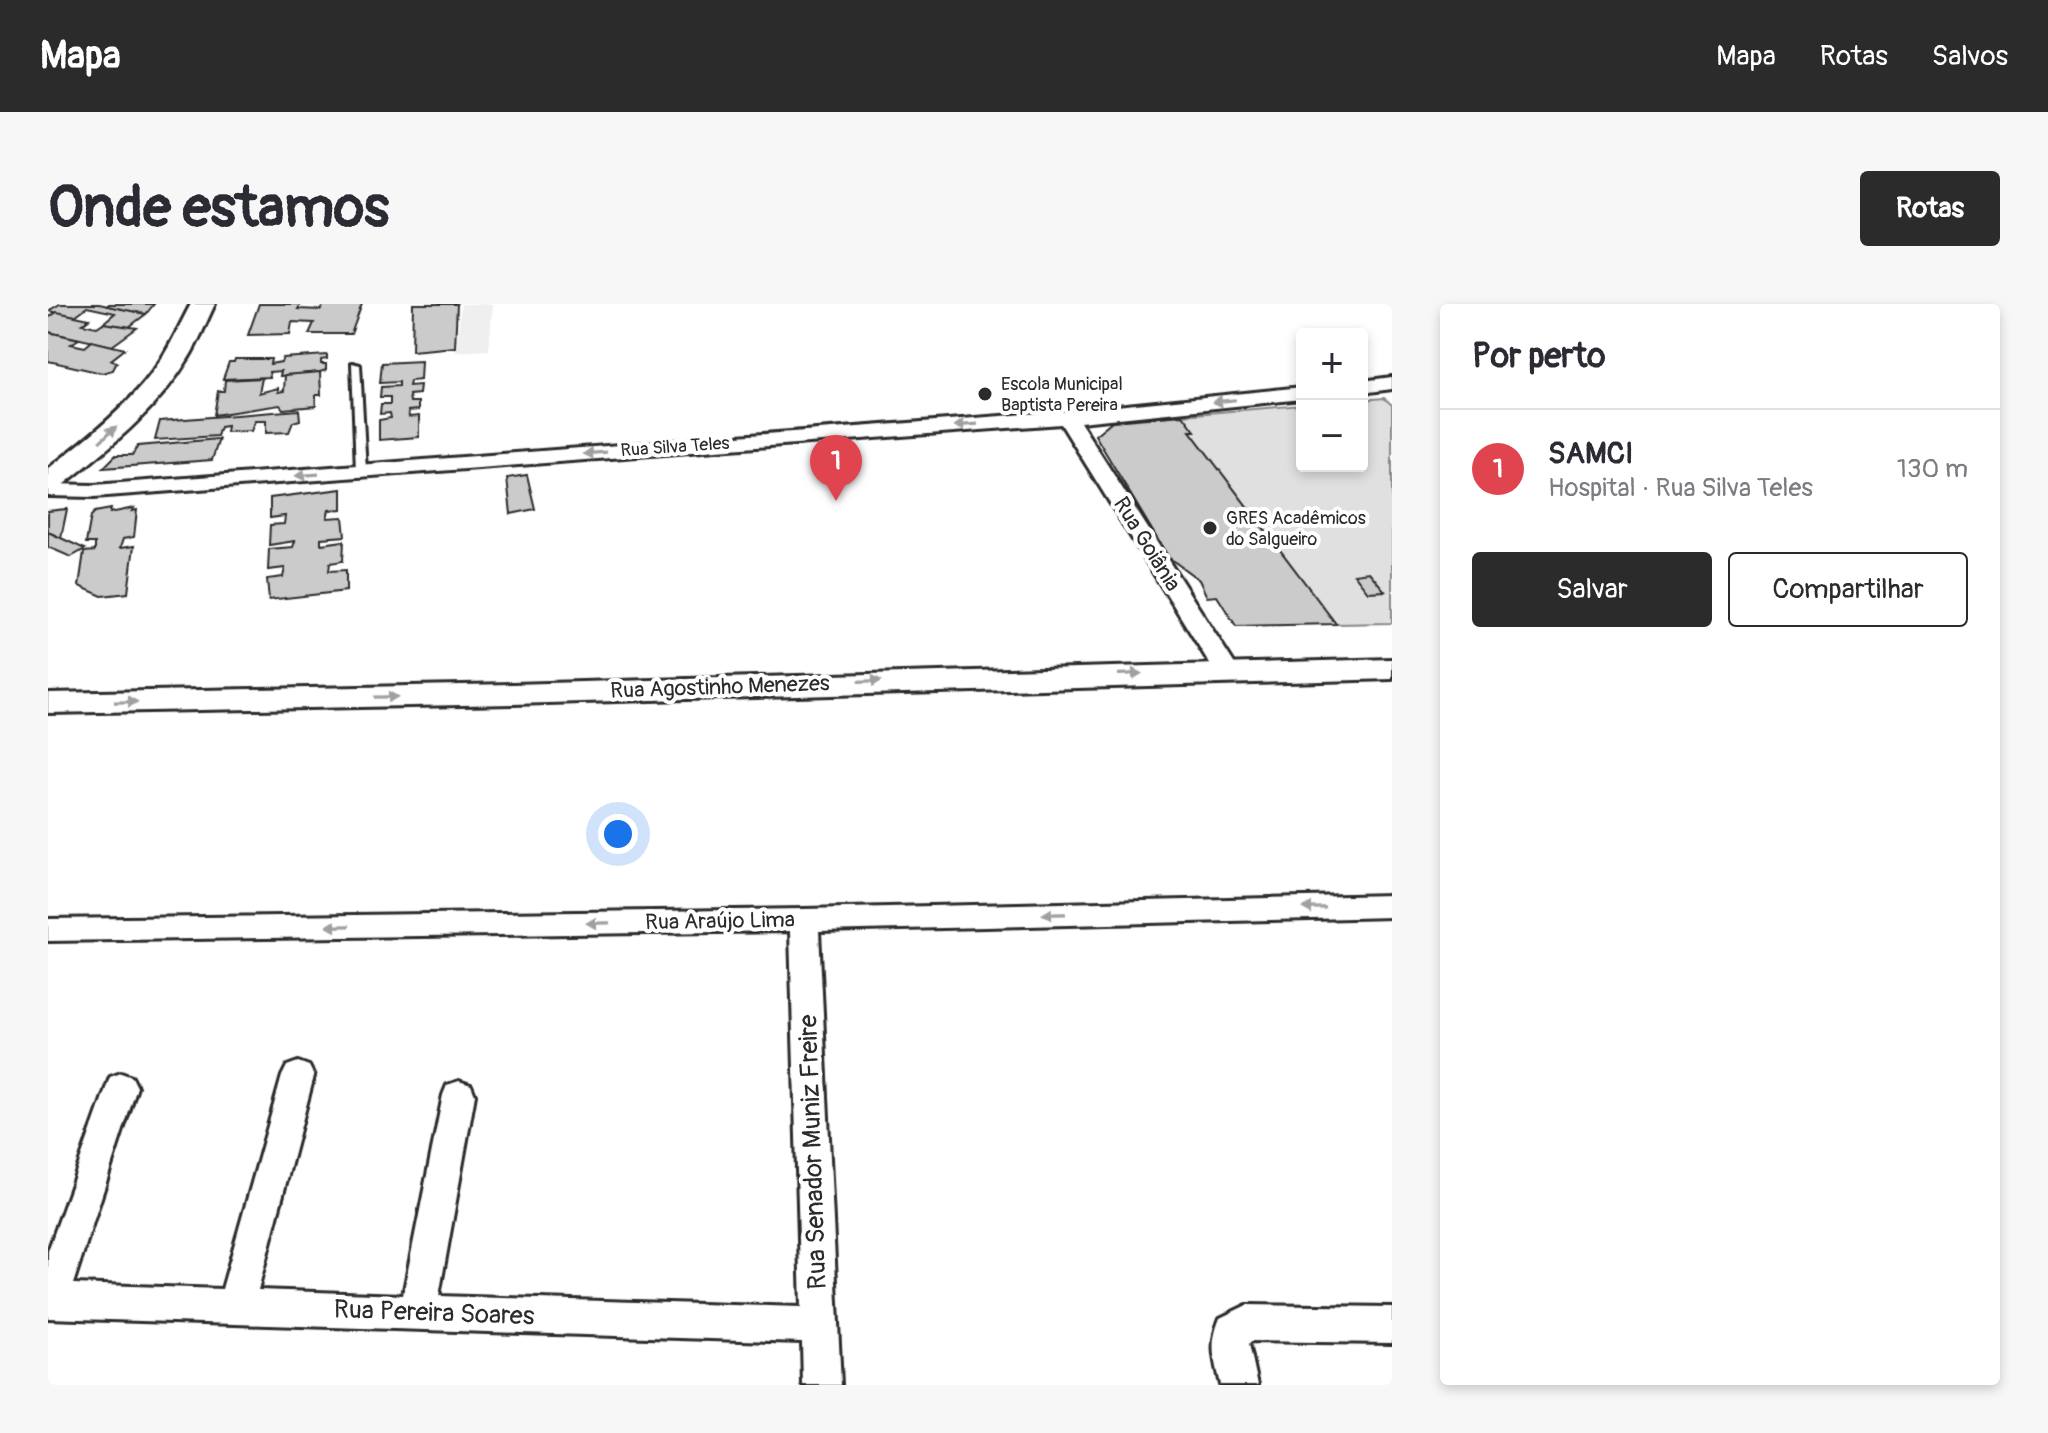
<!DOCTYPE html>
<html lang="pt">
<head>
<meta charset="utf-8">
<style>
  :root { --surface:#fff; --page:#f7f7f7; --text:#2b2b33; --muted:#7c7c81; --line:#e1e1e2; --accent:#2b2b2b }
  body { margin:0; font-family:Pangolin,sans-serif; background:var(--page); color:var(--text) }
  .controls { position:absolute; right:24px; top:24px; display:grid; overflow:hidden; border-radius:8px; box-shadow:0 4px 12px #0003 }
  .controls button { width:72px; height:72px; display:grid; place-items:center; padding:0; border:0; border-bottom:2px solid var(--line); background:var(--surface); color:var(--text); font:40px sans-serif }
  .you { position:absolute; left:570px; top:530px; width:28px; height:28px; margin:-20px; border:6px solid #fff; border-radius:50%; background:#1a73e8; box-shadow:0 0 0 12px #1a73e833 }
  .badge { display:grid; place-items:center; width:52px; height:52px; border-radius:50%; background:var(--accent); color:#fff; font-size:26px; font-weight:700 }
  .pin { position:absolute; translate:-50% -66px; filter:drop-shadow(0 2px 4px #0008) }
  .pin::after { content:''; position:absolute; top:42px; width:28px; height:24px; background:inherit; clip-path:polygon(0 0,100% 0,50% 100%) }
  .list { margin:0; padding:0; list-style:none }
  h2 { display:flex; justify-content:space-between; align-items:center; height:104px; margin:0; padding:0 32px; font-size:34px }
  h2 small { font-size:26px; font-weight:400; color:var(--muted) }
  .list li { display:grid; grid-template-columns:52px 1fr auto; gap:24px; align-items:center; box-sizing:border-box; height:120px; padding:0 32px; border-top:2px solid var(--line) }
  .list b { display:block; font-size:30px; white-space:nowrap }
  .list p { margin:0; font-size:26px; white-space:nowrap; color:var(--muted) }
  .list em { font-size:26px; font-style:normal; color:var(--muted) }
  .actions { display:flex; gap:16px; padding:24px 32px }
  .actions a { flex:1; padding:18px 0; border:2px solid var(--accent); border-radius:8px; text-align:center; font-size:28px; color:var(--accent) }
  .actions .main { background:var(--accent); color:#fff }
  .map { position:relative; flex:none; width:1344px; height:1081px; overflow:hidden; border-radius:8px }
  header { display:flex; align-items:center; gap:48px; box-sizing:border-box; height:112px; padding:0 40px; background:var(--accent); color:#fff }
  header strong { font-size:38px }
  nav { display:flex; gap:44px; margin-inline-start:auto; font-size:28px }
  .intro { display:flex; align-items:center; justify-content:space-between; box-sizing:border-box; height:192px; padding:0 48px }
  h1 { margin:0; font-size:56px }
  .button { padding:20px 36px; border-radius:8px; background:var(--accent); color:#fff; font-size:28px; font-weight:700 }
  main { display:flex; gap:48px; padding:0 48px }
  aside { flex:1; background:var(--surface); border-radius:8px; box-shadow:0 4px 12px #0003 }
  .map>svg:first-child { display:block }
  .built { fill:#efefef }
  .green { fill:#e0e0e0; stroke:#868686; stroke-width:2 }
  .building { fill:#cbcbcb; stroke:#2b2b2b; stroke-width:2 }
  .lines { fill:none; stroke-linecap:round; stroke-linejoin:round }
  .service-casing { stroke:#2b2b2b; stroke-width:6 }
  .minor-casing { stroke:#2b2b2b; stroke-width:6 }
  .tertiary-casing { stroke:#2b2b2b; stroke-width:6 }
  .secondary-casing { stroke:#2b2b2b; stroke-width:6 }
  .service { fill:#fff; fill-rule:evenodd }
  .minor { fill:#fff; fill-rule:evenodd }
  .tertiary { fill:#fff; fill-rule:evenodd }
  .secondary { fill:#fff; fill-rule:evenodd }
  .oneway { fill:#a0a0a0 }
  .poi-dot { fill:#2b2b2b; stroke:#fff; stroke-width:3 }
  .labels { text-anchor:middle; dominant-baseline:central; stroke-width:8; stroke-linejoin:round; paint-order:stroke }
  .far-poi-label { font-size:18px; fill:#2b2b2b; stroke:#fff; text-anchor:start }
  .far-street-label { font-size:18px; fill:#2b2b2b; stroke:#fff }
  .street-label { font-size:22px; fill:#2b2b2b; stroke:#fff }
  .near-street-label { font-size:26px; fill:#2b2b2b; stroke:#fff }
</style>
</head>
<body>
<header>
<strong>Mapa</strong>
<nav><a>Mapa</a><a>Rotas</a><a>Salvos</a></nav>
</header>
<div class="intro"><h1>Onde estamos</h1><a class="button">Rotas</a></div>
<main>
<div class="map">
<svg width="1344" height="1081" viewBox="0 0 1344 1081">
  <rect width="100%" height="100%" fill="#fff"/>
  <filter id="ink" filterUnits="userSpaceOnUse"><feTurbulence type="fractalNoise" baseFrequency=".0125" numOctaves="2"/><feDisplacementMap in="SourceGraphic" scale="16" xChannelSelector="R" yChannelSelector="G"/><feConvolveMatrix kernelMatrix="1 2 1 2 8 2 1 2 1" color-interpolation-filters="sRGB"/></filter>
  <g filter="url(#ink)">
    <path class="built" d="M413,0H445L441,46L408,48Z"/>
    <path class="green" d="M1336,94L1344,101V319L1288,320L1142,127L1146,126L1135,111L1254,101V162H1314V96Z"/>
    <g class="building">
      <path d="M12,0H51L98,10L81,23L55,19L67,9L39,3L27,12L0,7Z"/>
      <path d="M61,0H106L98,10L59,2Z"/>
      <path d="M211,0H253L250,5L273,6L275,0H314L303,30H261L266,19L244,18L242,30L200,31Z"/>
      <path d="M365,0H409L407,43L364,47Z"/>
      <path d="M9,8L41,15L34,20L49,23L55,19L89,24L64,42L0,28V14Z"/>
      <path d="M0,28L31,35L23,40L37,43L44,37L77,45L63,56L69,58L65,66L54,69L0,57Z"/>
      <path d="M279,51V55L273,56V60H278V66L272,68L232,72L233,67L221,68L222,73L175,75L181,58H186L187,55H223L222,60L233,58L235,54Z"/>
      <path d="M373,57L372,76L362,77L361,82L372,81L371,90L361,91L362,98H370V106L360,107L361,113L371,112V133L331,136V116L343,114L342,109L332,110L333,100H342V93H332L333,83L351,82V78L332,79L334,59Z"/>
      <path d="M272,68L273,91H268V102L235,105L232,101L166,111L170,87H176L177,76L214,74L211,89L230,84V88L236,87L237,71Z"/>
      <path d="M251,106L252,116L245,118L241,128L218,129V117H207L203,127L178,128L179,122L172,123L169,132L107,136L112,117Z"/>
      <path d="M1135,111L1147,127H1142L1288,320L1188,322L1169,292L1159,293L1151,276L1120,253L1047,131L1064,117Z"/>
      <path d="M171,135L164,156L55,164L68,151H84L90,142Z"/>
      <path d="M479,171L487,205L463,210L459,174Z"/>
      <path d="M294,185V205L281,206L279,214L295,213L297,232L273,234V240L296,237L295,257L282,259L281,267L298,266V287L221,296L219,275L235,273L237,264L220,266L221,245L245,243L247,237L221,241L222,221L236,220L237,212L222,214V194Z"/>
      <path d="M86,204L84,207L89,206L86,233L75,235L72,244L86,242L80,289L54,292L31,282L36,248L47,247V239H38L43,212L47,208L63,205L62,209Z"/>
      <path d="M19,205L13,234L0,228V207Z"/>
      <path d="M0,228L13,234L37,245L23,253L0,243Z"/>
      <path d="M1321,268L1337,287L1320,288L1306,270Z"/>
    </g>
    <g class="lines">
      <defs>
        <path id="service" d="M304,59L312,61L318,167L313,170L308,167Z"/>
        <g id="minor">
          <path d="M1344,73V85L1314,89V77Z"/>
          <path d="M1254,83V95L1032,118L1191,367L1188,373H1170L1013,120L46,193L0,192V180L46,181L1019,107Z"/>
          <path d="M1344,591V613L771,627L793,1081H755L754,1038L0,1014V947L62,773L73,769L84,773L89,783L25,980L174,985L234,772L239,762L250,758L261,762L266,772L210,986L355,991L395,791L399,781L411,777L423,781L427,791L391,992L753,1003L742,627L0,637V615L756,605Z"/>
          <path d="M1199,1001L1344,1003V1039L1203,1037L1201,1040L1210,1081H1172C1166,1054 1161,1041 1172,1014Z"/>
        </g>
        <path id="tertiary" d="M1344,355V375L465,400L0,409V389L465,380Z"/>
        <path id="secondary" d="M143,0H167C158,18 151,38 140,55C107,109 58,146 10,185L0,188V165C38,135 78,105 106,66C121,46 131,22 143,0Z"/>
      </defs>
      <use href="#service" class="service-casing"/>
      <use href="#minor" class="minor-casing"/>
      <use href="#tertiary" class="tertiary-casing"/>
      <use href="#secondary" class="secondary-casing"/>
      <use href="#service" class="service"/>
      <use href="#minor" class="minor"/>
      <use href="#tertiary" class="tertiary"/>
      <use href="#secondary" class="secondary"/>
    </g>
    <defs><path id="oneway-solid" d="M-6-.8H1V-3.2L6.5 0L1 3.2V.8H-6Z" transform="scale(2)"/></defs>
    <g class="oneway">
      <use href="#oneway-solid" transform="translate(1176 97) rotate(174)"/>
      <use href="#oneway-solid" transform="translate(918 121) rotate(176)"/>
      <use href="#oneway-solid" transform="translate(60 130) rotate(-43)"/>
      <use href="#oneway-solid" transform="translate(547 149) rotate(176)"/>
      <use href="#oneway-solid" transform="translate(259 171) rotate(176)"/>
      <use href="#oneway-solid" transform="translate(1082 370) rotate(-2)"/>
      <use href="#oneway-solid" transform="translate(822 377) rotate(-2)"/>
      <use href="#oneway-solid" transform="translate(338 393) rotate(-1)"/>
      <use href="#oneway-solid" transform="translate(78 398) rotate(-1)"/>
      <use href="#oneway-solid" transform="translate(1266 604) rotate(179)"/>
      <use href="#oneway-solid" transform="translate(1006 610) rotate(179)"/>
      <use href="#oneway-solid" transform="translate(550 619) rotate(179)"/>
      <use href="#oneway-solid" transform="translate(290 622) rotate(179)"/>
    </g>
  </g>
  <g class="poi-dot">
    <circle cx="937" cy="90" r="8"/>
    <circle cx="1162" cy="224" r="8"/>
  </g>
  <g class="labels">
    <g class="far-poi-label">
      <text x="953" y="80">Escola Municipal<tspan x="953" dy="21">Baptista Pereira</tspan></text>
      <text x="1178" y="214">GRES Acadêmicos<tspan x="1178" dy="21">do Salgueiro</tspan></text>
    </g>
    <g class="far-street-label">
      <text transform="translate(627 143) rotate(-4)">Rua Silva Teles</text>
    </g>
    <g class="street-label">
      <text transform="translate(1099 240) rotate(58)">Rua Goiânia</text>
      <text transform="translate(672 383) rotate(-2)">Rua Agostinho Menezes</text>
      <text transform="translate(672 617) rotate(-1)">Rua Araújo Lima</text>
    </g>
    <g class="near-street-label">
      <text transform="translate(765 848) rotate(-92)">Rua Senador Muniz Freire</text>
      <text transform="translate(386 1009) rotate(2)">Rua Pereira Soares</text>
    </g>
  </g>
</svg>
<div class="controls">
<button>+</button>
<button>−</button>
</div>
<div class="you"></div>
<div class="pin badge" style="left:788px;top:197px;background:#e0444e">1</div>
</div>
<aside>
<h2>Por perto<small></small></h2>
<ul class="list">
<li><span class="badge" style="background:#e0444e">1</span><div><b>SAMCI</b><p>Hospital · Rua Silva Teles</p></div><em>130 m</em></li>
</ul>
<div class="actions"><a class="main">Salvar</a><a>Compartilhar</a></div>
</aside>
</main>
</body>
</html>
